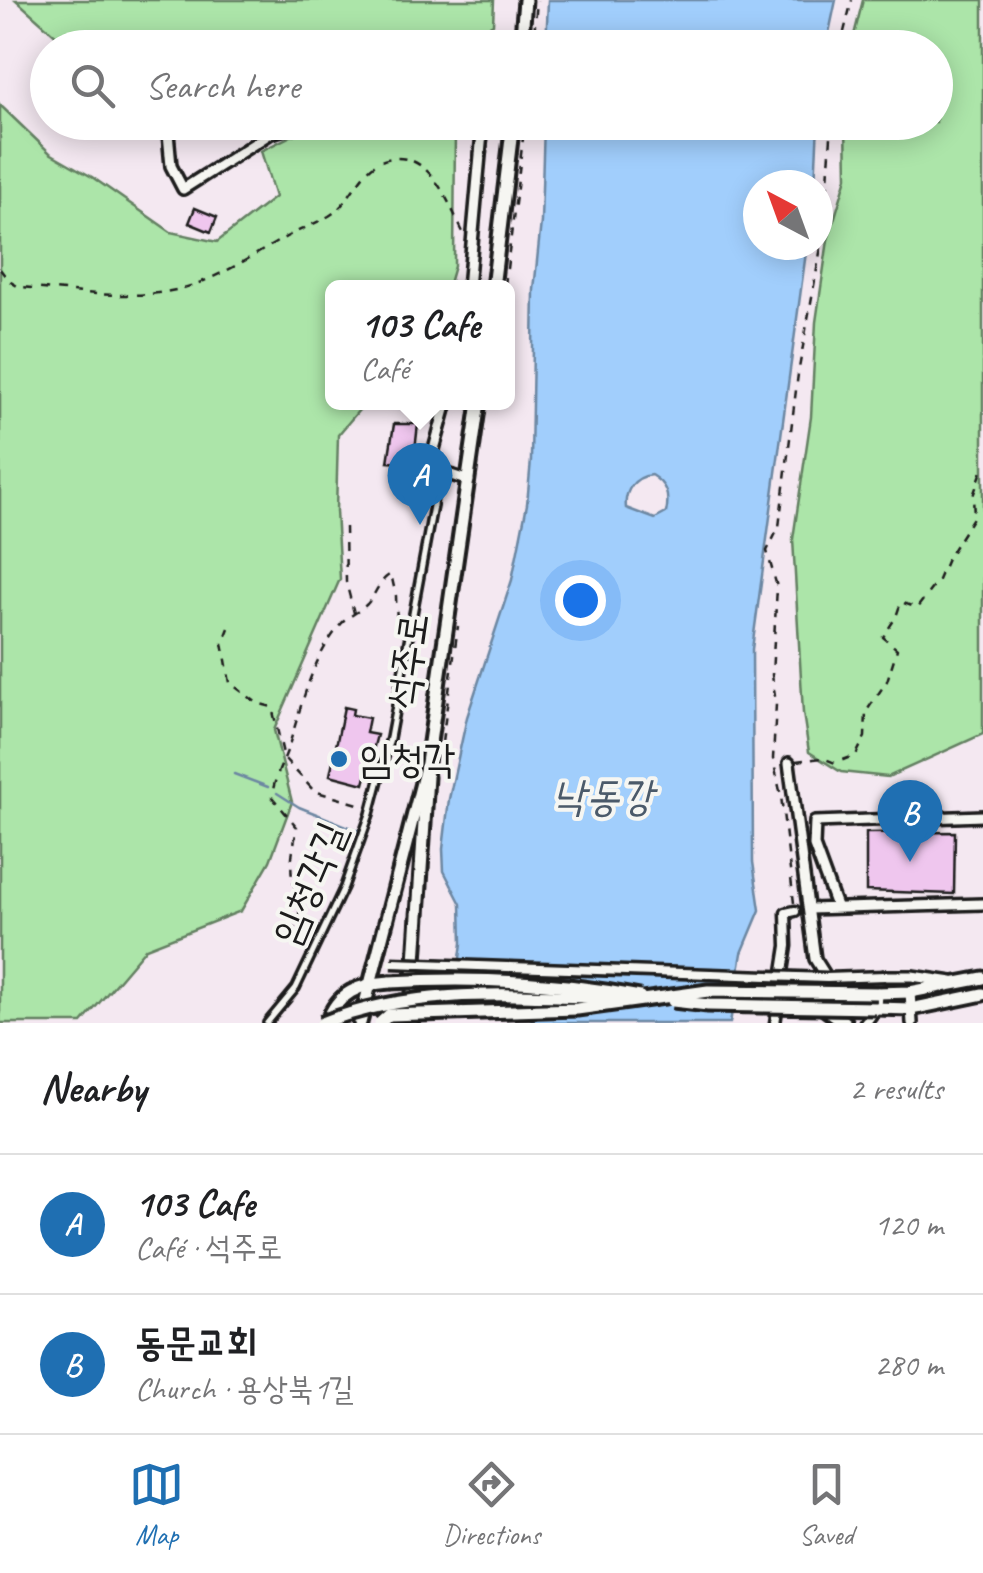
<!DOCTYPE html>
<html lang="en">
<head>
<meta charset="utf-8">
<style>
  :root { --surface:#fff; --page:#f2f2f2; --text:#202124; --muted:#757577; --line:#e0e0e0; --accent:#1f6fb2 }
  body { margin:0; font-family:Caveat,"Poor Story",sans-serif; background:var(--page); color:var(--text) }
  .compass { position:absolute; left:743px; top:170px; width:90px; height:90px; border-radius:50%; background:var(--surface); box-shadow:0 5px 25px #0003; rotate:319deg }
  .you { position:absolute; left:580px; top:600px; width:35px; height:35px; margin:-25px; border:8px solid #fff; border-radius:50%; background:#1a73e8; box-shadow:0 0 0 15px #1a73e833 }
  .badge { display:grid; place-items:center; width:65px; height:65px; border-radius:50%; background:var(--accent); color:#fff; font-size:32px; font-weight:700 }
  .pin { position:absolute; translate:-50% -82px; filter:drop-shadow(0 2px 5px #0008) }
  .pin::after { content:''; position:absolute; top:52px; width:35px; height:30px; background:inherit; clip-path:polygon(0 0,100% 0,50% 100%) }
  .popup { position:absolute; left:325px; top:280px; width:190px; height:130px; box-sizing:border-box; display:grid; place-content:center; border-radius:15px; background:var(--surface); filter:drop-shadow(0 2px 8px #0005); font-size:32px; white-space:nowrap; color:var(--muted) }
  .popup b { font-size:38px; color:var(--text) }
  .popup::after { content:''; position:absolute; left:50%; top:100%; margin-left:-20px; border:20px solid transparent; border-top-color:var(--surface) }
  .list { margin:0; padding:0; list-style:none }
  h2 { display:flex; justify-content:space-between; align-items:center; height:130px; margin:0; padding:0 40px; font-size:42px }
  h2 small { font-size:32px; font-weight:400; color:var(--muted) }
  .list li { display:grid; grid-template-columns:65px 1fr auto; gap:30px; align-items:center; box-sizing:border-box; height:140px; padding:0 40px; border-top:2px solid var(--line) }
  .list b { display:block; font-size:38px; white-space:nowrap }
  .list p { margin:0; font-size:32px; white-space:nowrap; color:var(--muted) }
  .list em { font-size:32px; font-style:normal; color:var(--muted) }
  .icon { flex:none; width:55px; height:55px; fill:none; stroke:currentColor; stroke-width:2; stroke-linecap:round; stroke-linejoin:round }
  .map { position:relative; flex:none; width:983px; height:1023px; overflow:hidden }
  .search { position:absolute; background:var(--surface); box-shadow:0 5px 25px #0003; left:30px; right:30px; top:30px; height:110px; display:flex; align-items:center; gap:25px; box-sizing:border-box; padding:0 35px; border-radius:55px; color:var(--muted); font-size:38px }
  .sheet { height:410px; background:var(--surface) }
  nav { display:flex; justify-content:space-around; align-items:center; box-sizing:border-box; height:140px; border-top:2px solid var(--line); background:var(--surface); font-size:28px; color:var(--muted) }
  nav a { display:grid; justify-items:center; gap:5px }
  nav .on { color:var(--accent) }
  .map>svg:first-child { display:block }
  .green { fill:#ace5a9; stroke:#648062; stroke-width:2.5 }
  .water { fill:#a1cefc; stroke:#6c87a2; stroke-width:2.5; fill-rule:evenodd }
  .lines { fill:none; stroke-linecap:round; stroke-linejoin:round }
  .stream { stroke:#6c87a2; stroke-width:2.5 }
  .building { fill:#efc6ee; stroke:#1c1c1c; stroke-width:2.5 }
  .service-casing { stroke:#1c1c1c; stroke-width:12 }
  .pedestrian-casing { stroke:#1c1c1c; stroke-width:15 }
  .minor-casing { stroke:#1c1c1c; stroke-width:16 }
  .tertiary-casing { stroke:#1c1c1c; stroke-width:19 }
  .path { stroke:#1c1c1c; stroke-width:2.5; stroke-dasharray:8 8; stroke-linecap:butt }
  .service { stroke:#f6f6f2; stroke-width:5 }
  .pedestrian { stroke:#f6f6f2; stroke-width:8 }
  .minor { stroke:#f6f6f2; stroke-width:9 }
  .tertiary { stroke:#f6f6f2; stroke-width:11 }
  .pedestrian-bridge-casing { stroke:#1c1c1c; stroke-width:15; stroke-linecap:butt }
  .tertiary-bridge-casing { stroke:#1c1c1c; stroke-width:19; stroke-linecap:butt }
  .pedestrian-bridge { stroke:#f6f6f2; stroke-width:8 }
  .tertiary-bridge { stroke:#f6f6f2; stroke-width:11 }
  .poi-dot { fill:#1f6fb2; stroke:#f6f6f2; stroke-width:4 }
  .labels { text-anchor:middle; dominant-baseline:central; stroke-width:8; stroke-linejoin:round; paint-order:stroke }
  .street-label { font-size:40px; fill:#1c1c1c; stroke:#f6f6f2 }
  .poi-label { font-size:40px; fill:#1c1c1c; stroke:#f6f6f2; text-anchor:start }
  .water-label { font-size:42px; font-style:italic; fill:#4b5a6a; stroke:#f6f6f2 }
</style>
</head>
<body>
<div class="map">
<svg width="983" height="1023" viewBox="0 0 983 1023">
  <rect width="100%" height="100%" fill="#f4e8f1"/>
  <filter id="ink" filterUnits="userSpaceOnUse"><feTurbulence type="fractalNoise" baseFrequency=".01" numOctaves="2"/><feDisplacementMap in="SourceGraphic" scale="20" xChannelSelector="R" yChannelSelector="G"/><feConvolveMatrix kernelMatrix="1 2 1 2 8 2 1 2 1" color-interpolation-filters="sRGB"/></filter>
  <g filter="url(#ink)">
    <g class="green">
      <path d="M16,0H494L493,24L451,47L70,48Z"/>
      <path d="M863,0H983V734L888,777L841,772L809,752L803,713L793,539L811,417L816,322L828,240L847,177L846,123L936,122V48L851,47Z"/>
      <path d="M0,105L50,153L92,177L171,232L217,242L275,197L261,151L317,123H455L454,266L448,287L332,288V402L365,403L338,435L336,511L340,579L274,730L292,802L270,861L241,911L146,948L82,1023H0Z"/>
    </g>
    <g class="water">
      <path d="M548,0H836L826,47L546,48Z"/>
      <path d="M544,123H818L815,185H758V245H807L752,649L753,862L760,910L742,953L730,1023H535L519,1009L465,1000L456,988L462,943L461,904L444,871L443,849L449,799L467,717L512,580L527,504L531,460L534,290L541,222ZM651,475C666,484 670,495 666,513L655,519L626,508C624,491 634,477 651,475Z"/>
    </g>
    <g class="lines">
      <g class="stream">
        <path d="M234,774L268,787"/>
        <path d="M277,793L299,807L359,831"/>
      </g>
    </g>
    <g class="building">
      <path d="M195,208L217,217L211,232L189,223Z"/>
      <path d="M394,424H418L412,477L401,478L402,463L388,462Z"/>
      <path d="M344,707L353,709L352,715L369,718L366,733L377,735L364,784L330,775Z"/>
      <path d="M955,832L954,894L866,891V833Z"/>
    </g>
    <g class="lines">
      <defs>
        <path id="service" d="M267,1023L296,988L344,887L370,814L390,738L433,506L436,470"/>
        <path id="pedestrian" d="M775,1023L787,946L786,913L795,911"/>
        <g id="minor">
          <path d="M102,122H124"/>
          <path d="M124,122L168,133L171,166L183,189L271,133L308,122"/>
          <path d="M468,288L483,122"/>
          <path d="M447,402L433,453L436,470L469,481"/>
          <path d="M789,763L815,959L827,978"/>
          <path d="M836,906L814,846L815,822L983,816"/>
          <path d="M809,909L983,904"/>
          <path d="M885,976H912L952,982"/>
          <path d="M910,992L912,1023"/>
          <path d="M865,1023L876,1008L877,993"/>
        </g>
        <g id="tertiary">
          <path d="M521,48L525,0"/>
          <path d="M493,288L513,122"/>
          <path d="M877,993L910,992L983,978"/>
          <path d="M824,1008L845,1023"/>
          <path d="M876,1008L911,1009L983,994"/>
          <path d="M327,1023C337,992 360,984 390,982"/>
          <path d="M360,1023L427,763L479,402"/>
          <path d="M411,1023L427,777"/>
        </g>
      </defs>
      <use href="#service" class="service-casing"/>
      <use href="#pedestrian" class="pedestrian-casing"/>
      <use href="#minor" class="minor-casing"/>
      <use href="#tertiary" class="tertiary-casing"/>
      <g class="path">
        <path d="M533,48L537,0"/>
        <path d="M840,48L852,0"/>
        <path d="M0,269L9,281L19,287C66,290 118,300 164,292C209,286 249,257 288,236C302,229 316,223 329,216C355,201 360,159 395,158C433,156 449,205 463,232"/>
        <path d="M505,285L525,122"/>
        <path d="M345,527L346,582L354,613"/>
        <path d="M229,628L223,643L230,683L257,703L272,707L284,758L314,791L365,806"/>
        <path d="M440,757L458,626"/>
        <path d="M796,761L823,758L835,763L856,755L865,737L866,712L887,681L897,649L883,637L896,617L901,602L917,608L938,580L947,559L974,516L973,496L983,468"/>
        <path d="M794,903L781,796L773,759L776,704L772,675L777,587L767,551L779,527L798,374L825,225L832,122"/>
        <path d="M311,941L294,931L303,900C284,879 293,853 297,827L272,797C274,777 283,764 289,745C303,702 311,659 342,623C349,616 360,611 367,604C376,594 379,580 391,574L396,596L397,627L403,628"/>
      </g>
      <use href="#service" class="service"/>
      <use href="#pedestrian" class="pedestrian"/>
      <use href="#minor" class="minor"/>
      <use href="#tertiary" class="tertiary"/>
      <defs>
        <path id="pedestrian-bridge" d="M392,963L827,978L885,976"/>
        <g id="tertiary-bridge">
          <path d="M390,982C474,977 557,981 640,997"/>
          <path d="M673,1001L708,1005L876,1008"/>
          <path d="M322,1023C416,986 517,995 616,998"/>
          <path d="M380,1023L389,1015L577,1009L708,991L877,993"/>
        </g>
      </defs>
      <use href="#pedestrian-bridge" class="pedestrian-bridge-casing"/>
      <use href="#tertiary-bridge" class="tertiary-bridge-casing"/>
      <use href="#pedestrian-bridge" class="pedestrian-bridge"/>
      <use href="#tertiary-bridge" class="tertiary-bridge"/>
    </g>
  </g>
  <circle class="poi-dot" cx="339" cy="759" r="10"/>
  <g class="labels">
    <g class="street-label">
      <text transform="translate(408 661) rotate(-82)">석주로</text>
      <text transform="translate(309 883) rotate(-67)">임청각길</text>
    </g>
    <g class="poi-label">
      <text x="359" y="759">임청각</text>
    </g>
    <g class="water-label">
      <text x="603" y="796">낙동강</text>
    </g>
  </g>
</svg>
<svg class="compass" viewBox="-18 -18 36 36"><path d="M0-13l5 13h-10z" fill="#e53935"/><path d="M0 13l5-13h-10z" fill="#757577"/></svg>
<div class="you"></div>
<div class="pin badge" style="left:420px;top:525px">A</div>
<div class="popup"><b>103 Cafe</b>Café</div>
<div class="pin badge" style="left:910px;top:862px">B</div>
<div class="search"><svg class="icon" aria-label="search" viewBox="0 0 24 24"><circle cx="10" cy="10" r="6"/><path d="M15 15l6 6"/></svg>Search here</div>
</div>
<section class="sheet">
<h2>Nearby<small>2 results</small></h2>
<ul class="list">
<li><span class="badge">A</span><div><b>103 Cafe</b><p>Café · 석주로</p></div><em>120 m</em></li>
<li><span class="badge">B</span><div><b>동문교회</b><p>Church · 용상북1길</p></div><em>280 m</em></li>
</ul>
</section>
<nav>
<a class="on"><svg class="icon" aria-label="map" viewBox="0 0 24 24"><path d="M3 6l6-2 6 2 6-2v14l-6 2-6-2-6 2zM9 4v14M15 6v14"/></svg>Map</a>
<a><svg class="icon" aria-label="directions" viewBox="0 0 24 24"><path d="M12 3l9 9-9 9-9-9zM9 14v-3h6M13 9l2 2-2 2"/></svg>Directions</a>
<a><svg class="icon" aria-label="saved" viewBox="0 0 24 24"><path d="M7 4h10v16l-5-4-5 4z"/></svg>Saved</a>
</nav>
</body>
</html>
